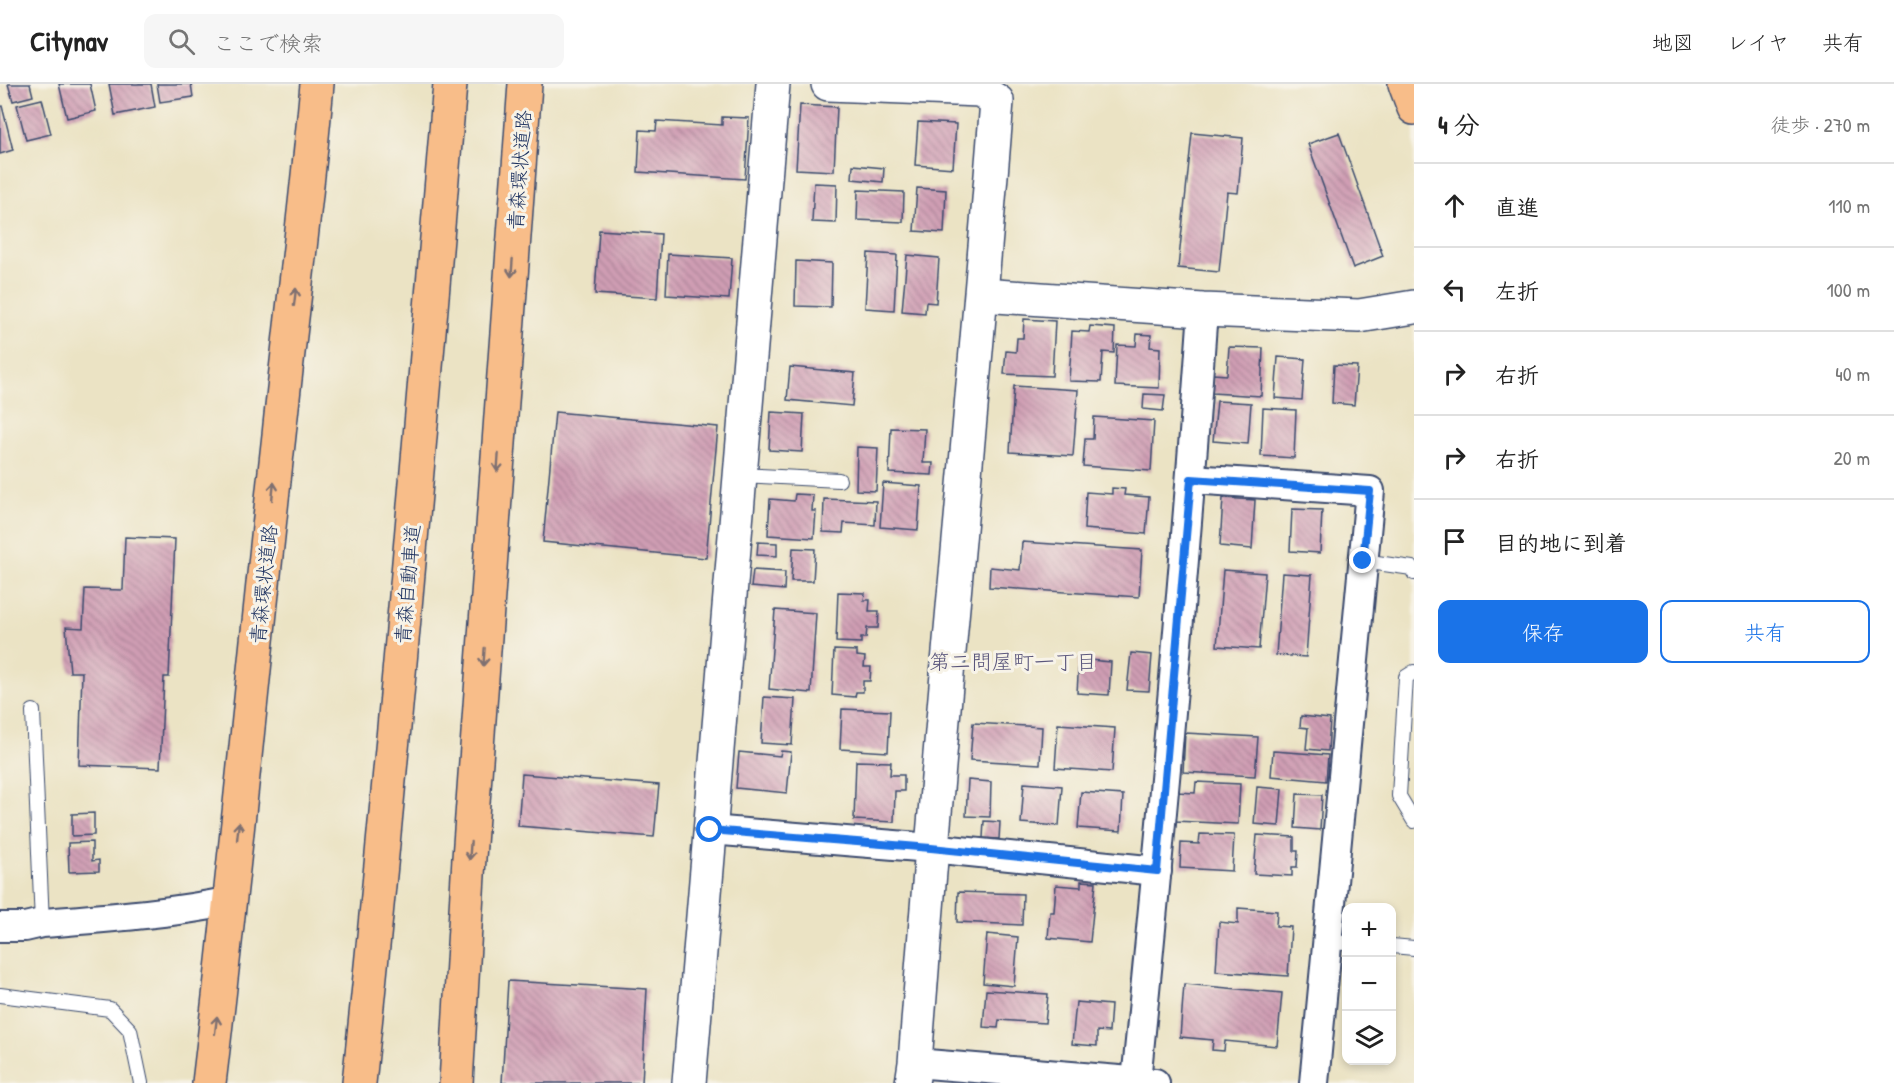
<!DOCTYPE html>
<html lang="ja">
<head>
<meta charset="utf-8">
<style>
  :root { --surface:#fff; --page:#f6f6f6; --text:#222; --muted:#767676; --line:#e0e0e0; --accent:#1a73e8 }
  body { margin:0; font-family:"Patrick Hand","Klee One",sans-serif; background:var(--page); color:var(--text) }
  .controls { position:absolute; right:18px; bottom:18px; display:grid; overflow:hidden; border-radius:12px; box-shadow:0 3px 9px #0003 }
  .controls button { width:54px; height:54px; display:grid; place-items:center; padding:0; border:0; border-bottom:2px solid var(--line); background:var(--surface); color:var(--text); font:30px sans-serif }
  .stop { position:absolute; width:18px; height:18px; margin:-14px; border:4px solid #1a73e8; border-radius:50%; background:#fff }
  .stop.end { background:#1a73e8; border-color:#fff; box-shadow:0 2px 6px #0008 }
  .list { margin:0; padding:0; list-style:none }
  h2 { display:flex; justify-content:space-between; align-items:center; height:78px; margin:0; padding:0 24px; font-size:26px }
  h2 small { font-size:20px; font-weight:400; color:var(--muted) }
  .list li { display:grid; grid-template-columns:39px 1fr auto; gap:18px; align-items:center; box-sizing:border-box; height:84px; padding:0 24px; border-top:2px solid var(--line) }
  .list b { display:block; font-size:22px; white-space:nowrap }
  .list em { font-size:20px; font-style:normal; color:var(--muted) }
  .actions { display:flex; gap:12px; padding:18px 24px }
  .actions a { flex:1; padding:14px 0; border:2px solid var(--accent); border-radius:12px; text-align:center; font-size:21px; color:var(--accent) }
  .actions .main { background:var(--accent); color:#fff }
  .icon { flex:none; width:33px; height:33px; fill:none; stroke:currentColor; stroke-width:2; stroke-linecap:round; stroke-linejoin:round }
  .map { position:relative; flex:none; width:1414px; height:999px; overflow:hidden }
  header { display:flex; align-items:center; gap:36px; box-sizing:border-box; height:84px; padding:0 30px; background:var(--surface); border-bottom:2px solid var(--line) }
  header strong { font-size:28px }
  nav { display:flex; gap:33px; margin-inline-start:auto; font-size:21px }
  .search { width:420px; height:54px; background:var(--page); display:flex; align-items:center; gap:15px; box-sizing:border-box; padding:0 21px; border-radius:12px; color:var(--muted); font-size:22px }
  main { display:flex }
  aside { flex:1; background:var(--surface) }
  .map>svg:first-child { display:block }
  .building { fill:url(#building-back-hatch) }
  .lines { fill:none; stroke-linecap:round; stroke-linejoin:round }
  .service-casing { stroke:#3a4a6d; stroke-width:16 }
  .minor-casing { stroke:#3a4a6d; stroke-width:32 }
  .tertiary-casing { stroke:#3a4a6d; stroke-width:36 }
  .primary-casing { stroke:#3a4a6d; stroke-width:36 }
  .trunk-casing { stroke:#3a4a6d; stroke-width:36 }
  .motorway-casing { stroke:#3a4a6d; stroke-width:36 }
  .service { stroke:#fff; stroke-width:14 }
  .minor { stroke:#fff; stroke-width:28 }
  .tertiary { stroke:#fff; stroke-width:33 }
  .primary { stroke:#f8bd89; stroke-width:33 }
  .trunk { stroke:#f8bd89; stroke-width:33 }
  .motorway { stroke:#f8bd89; stroke-width:33 }
  .oneway { stroke:#7e6f71 }
  .route { stroke:#1a73e8; stroke-width:8 }
  .labels { text-anchor:middle; dominant-baseline:central; stroke-width:6; stroke-linejoin:round; paint-order:stroke }
  .street-label { font-size:20px; fill:#1b2f5e; stroke:#f7f3e8 }
  .neighbourhood-label { font-size:21px; fill:#5a567c; stroke:#f7f3e8 }
</style>
</head>
<body>
<header>
<strong>Citynav</strong>
<div class="search"><svg class="icon" aria-label="search" viewBox="0 0 24 24"><circle cx="10" cy="10" r="6"/><path d="M15 15l6 6"/></svg>ここで検索</div>
<nav><a>地図</a><a>レイヤ</a><a>共有</a></nav>
</header>
<main>
<div class="map">
<svg width="1414" height="999" viewBox="0 0 1414 999">
  <defs>
    <pattern id="building-back-hatch" width="6" height="6" patternUnits="userSpaceOnUse" patternTransform="scale(1.5)"><rect width="6" height="6" fill="#d09eb4"/><path d="M-1 5l2 2M0 0l6 6M5-1l2 2" fill="none" stroke="#a88196"/></pattern>
  </defs>
  <rect width="100%" height="100%" fill="#f7f3e8"/>
  <filter id="ink" filterUnits="userSpaceOnUse"><feTurbulence type="fractalNoise" baseFrequency=".0167" numOctaves="2"/><feDisplacementMap in="SourceGraphic" scale="12" xChannelSelector="R" yChannelSelector="G"/><feConvolveMatrix kernelMatrix="1 2 1 2 8 2 1 2 1" color-interpolation-filters="sRGB"/></filter>
  <filter id="wash" filterUnits="userSpaceOnUse"><feTurbulence type="fractalNoise" baseFrequency=".008" numOctaves="4" result="noise"/><feDisplacementMap in="SourceGraphic" scale="24" xChannelSelector="R" yChannelSelector="G"/><feGaussianBlur stdDeviation="1.35" result="paint"/><feColorMatrix in="noise" values="0 0 0 0 0 0 0 0 0 0 0 0 0 0 0 0 0 1.4 0 .05"/><feComposite in="paint" operator="in"/></filter>
  <g filter="url(#wash)">
    <rect width="100%" height="100%" fill="#ebe3c4"/>
    <g id="blocks">
      <g class="building">
        <path d="M8,0H30L33,12L13,17Z"/>
        <path d="M59,0H90L96,27L67,34Z"/>
        <path d="M109,0H151L155,23L115,31Z"/>
        <path d="M157,0H191L193,13L160,18Z"/>
        <path d="M42,15L51,50L26,56L17,21Z"/>
        <path d="M800,21L837,23L834,87L796,85Z"/>
        <path d="M0,22H2L13,66L0,70Z"/>
        <path d="M722,33L749,34L745,95L638,88L640,46L656,47L657,37L722,41Z"/>
        <path d="M918,38L956,40L953,84L915,81Z"/>
        <path d="M1192,49L1243,54L1238,109L1227,108L1219,188L1178,184Z"/>
        <path d="M1339,49L1383,172L1353,184L1308,60Z"/>
        <path d="M853,81L884,84L883,98L852,95Z"/>
        <path d="M814,99L837,100L836,139L812,138Z"/>
        <path d="M917,104L946,106L944,149L914,147Z"/>
        <path d="M858,106L904,108L903,138L857,136Z"/>
        <path d="M599,146L661,150L657,214L595,210Z"/>
        <path d="M868,169L897,171L894,226L865,224Z"/>
        <path d="M668,170L732,174L729,215L666,211Z"/>
        <path d="M907,171L939,174L936,219L926,218L925,229L902,227Z"/>
        <path d="M796,177L832,179L831,223L795,222Z"/>
        <path d="M1024,235L1055,237L1052,292L1004,290L1006,267L1016,268L1017,254H1023Z"/>
        <path d="M1090,242L1115,244L1114,269L1103,268L1101,298L1069,297L1072,247L1089,248Z"/>
        <path d="M1137,250L1151,251L1150,263L1160,264L1159,304L1115,302L1117,261L1136,262Z"/>
        <path d="M1229,263L1263,264L1261,312L1212,309L1213,290L1227,291Z"/>
        <path d="M1278,273L1305,275L1302,316L1275,314Z"/>
        <path d="M1334,281L1357,282L1354,321L1332,319Z"/>
        <path d="M790,283L855,289L852,322L787,316Z"/>
        <path d="M1014,302L1078,306L1073,372L1010,368Z"/>
        <path d="M1144,310L1165,311L1163,327L1143,325Z"/>
        <path d="M1217,317L1251,319L1248,360L1213,357Z"/>
        <path d="M1263,324L1296,326L1294,374L1261,372Z"/>
        <path d="M555,328L718,343L706,474L543,458Z"/>
        <path d="M771,328L804,330L802,368L769,366Z"/>
        <path d="M1094,333L1154,337L1151,387L1083,382L1085,355H1093Z"/>
        <path d="M891,344L925,345L923,379H933L932,391L889,389Z"/>
        <path d="M857,363L878,364L876,407L856,406Z"/>
        <path d="M883,399L921,402L918,446L880,443Z"/>
        <path d="M1112,404L1125,405L1124,411L1149,413L1146,450L1084,445L1086,408L1112,410Z"/>
        <path d="M795,410L813,411L812,427H816L814,454L768,451L770,415L794,417Z"/>
        <path d="M1223,414L1255,416L1252,465L1220,462Z"/>
        <path d="M824,415L876,417L875,441L844,439L843,449L823,448Z"/>
        <path d="M1292,425L1322,426L1320,469L1290,467Z"/>
        <path d="M125,453L175,455L169,593H164L160,684L79,681L82,588H70L66,543L83,544L85,505L123,506Z"/>
        <path d="M758,458L777,459V472L757,471Z"/>
        <path d="M1022,458L1142,466L1139,513L989,503L990,483L1020,486Z"/>
        <path d="M793,464L815,465L813,497H791Z"/>
        <path d="M753,486L785,488L784,506L751,503Z"/>
        <path d="M1223,486L1265,489L1259,565L1217,562Z"/>
        <path d="M1282,489L1312,491L1306,573L1276,571Z"/>
        <path d="M838,508L865,509L864,516H870L869,527H879L878,544H867L866,554H861V559L836,558Z"/>
        <path d="M775,526L816,529L811,609L769,605Z"/>
        <path d="M834,566L857,567V572L865,573L864,583H871L870,597H863V608H856L855,613L832,611Z"/>
        <path d="M1131,569L1152,571L1149,607L1127,606Z"/>
        <path d="M1079,575L1111,578L1109,611L1077,609Z"/>
        <path d="M764,613L795,615L792,661L761,659Z"/>
        <path d="M842,625L890,627L888,668L840,665Z"/>
        <path d="M1301,632L1330,635L1328,667L1306,665L1308,644L1300,643Z"/>
        <path d="M973,639L1042,643L1040,680L970,676Z"/>
        <path d="M1058,640L1115,644L1112,688L1055,684Z"/>
        <path d="M1185,649L1258,653L1255,692L1183,688Z"/>
        <path d="M781,667L791,668L787,709L736,704L739,668L780,672Z"/>
        <path d="M1273,667L1328,671L1326,697L1271,692Z"/>
        <path d="M856,677L891,678L890,691H904V707H895L894,738L854,736Z"/>
        <path d="M522,690L659,701L654,753L518,742Z"/>
        <path d="M968,696L991,698L990,733L966,732Z"/>
        <path d="M1196,698L1240,700L1238,740L1175,737L1176,708L1195,709Z"/>
        <path d="M1024,699L1062,702L1059,742L1021,739Z"/>
        <path d="M1257,703L1282,705L1279,742L1254,740Z"/>
        <path d="M1081,708L1123,711L1121,747L1078,744Z"/>
        <path d="M1297,710L1322,711L1320,746L1295,744Z"/>
        <path d="M94,729V751L72,752V730Z"/>
        <path d="M984,737L1000,738L999,755L983,754Z"/>
        <path d="M1200,750L1234,751L1232,787L1180,784L1181,759L1199,760Z"/>
        <path d="M1257,751L1294,753V767H1298L1297,783H1292V792L1254,790Z"/>
        <path d="M92,758V777L99,776V787L69,788L68,759Z"/>
        <path d="M1081,797L1096,798L1090,858L1048,854L1050,828H1054L1056,801L1081,803Z"/>
        <path d="M958,808L1023,810L1022,841L957,838Z"/>
        <path d="M1238,824L1277,827L1276,842L1291,843L1288,892L1216,887L1219,838L1238,840Z"/>
        <path d="M987,850L1018,853L1014,902L983,899Z"/>
        <path d="M508,897L647,905L642,999H502Z"/>
        <path d="M1184,900L1282,909L1277,962L1225,957L1224,967L1212,966L1213,956L1180,953Z"/>
        <path d="M986,906L1048,910L1045,939L999,936L998,944L983,943Z"/>
        <path d="M1076,918L1111,921L1109,948L1097,947V962L1072,960Z"/>
      </g>
    </g>
  </g>
  <g filter="url(#ink)">
    <use href="#blocks" fill-opacity="0" stroke="#3a4a6d" stroke-width="1.5"/>
    <g class="lines">
      <defs>
        <g id="service">
          <path d="M740,391L839,396"/>
          <path d="M1363,477L1412,484L1414,489"/>
          <path d="M1414,588L1406,593L1399,712L1414,737"/>
          <path d="M33,627L42,839"/>
          <path d="M1328,858L1346,859"/>
          <path d="M1392,862L1414,864"/>
          <path d="M0,911L110,925L130,946L141,999"/>
        </g>
        <g id="minor">
          <path d="M1191,395L1370,407L1314,999"/>
          <path d="M710,746L931,764L1157,787"/>
          <path d="M0,843H25L42,839C105,834 169,830 231,817"/>
          <path d="M915,979L1155,999"/>
          <path d="M1136,997C1162,740 1185,483 1203,226"/>
        </g>
        <g id="tertiary">
          <path d="M828,0L980,6L997,17C972,338 938,658 915,979L912,999"/>
          <path d="M982,211L1203,226L1359,232L1414,223"/>
          <path d="M689,999L773,0"/>
        </g>
        <path id="primary" d="M1405,0L1414,24"/>
        <g id="trunk">
          <path d="M209,999C235,783 255,567 279,351C291,234 307,117 317,0"/>
          <path d="M456,999L469,774L525,0"/>
        </g>
        <path id="motorway" d="M359,999C394,666 422,333 450,0"/>
      </defs>
      <use href="#service" class="service-casing"/>
      <use href="#minor" class="minor-casing"/>
      <use href="#tertiary" class="tertiary-casing"/>
      <use href="#primary" class="primary-casing"/>
      <use href="#trunk" class="trunk-casing"/>
      <use href="#motorway" class="motorway-casing"/>
      <use href="#service" class="service"/>
      <use href="#minor" class="minor"/>
      <use href="#tertiary" class="tertiary"/>
      <use href="#primary" class="primary"/>
      <use href="#trunk" class="trunk"/>
      <use href="#motorway" class="motorway"/>
    </g>
    <defs><path id="oneway-shaft" d="M-6 0H5M1.5-3L5.5 0L1.5 3" fill="none" stroke-width="1.6" stroke-linecap="round" stroke-linejoin="round" transform="scale(1.5)"/></defs>
    <g class="oneway">
      <use href="#oneway-shaft" transform="translate(512 184) rotate(94)"/>
      <use href="#oneway-shaft" transform="translate(295 213) rotate(-83)"/>
      <use href="#oneway-shaft" transform="translate(498 379) rotate(94)"/>
      <use href="#oneway-shaft" transform="translate(273 407) rotate(-84)"/>
      <use href="#oneway-shaft" transform="translate(484 573) rotate(94)"/>
      <use href="#oneway-shaft" transform="translate(238 747) rotate(-84)"/>
      <use href="#oneway-shaft" transform="translate(470 767) rotate(94)"/>
      <use href="#oneway-shaft" transform="translate(216 941) rotate(-83)"/>
    </g>
  </g>
  <g class="lines" filter="url(#ink)">
    <path class="route" d="M710,746L931,764L1157,787L1191,395L1370,407L1363,477"/>
  </g>
  <g class="labels">
    <g class="street-label">
      <text transform="translate(519 86) rotate(-86)">青森環状道路</text>
      <text transform="translate(263 500) rotate(-84)">青森環状道路</text>
      <text transform="translate(407 500) rotate(-85)">青森自動車道</text>
    </g>
    <g class="neighbourhood-label">
      <text x="1013" y="577">第二問屋町一丁目</text>
    </g>
  </g>
</svg>
<div class="controls">
<button>+</button>
<button>−</button>
<button><svg class="icon" aria-label="layers" viewBox="0 0 24 24"><path d="M12 4l9 5-9 5-9-5zM3 14l9 5 9-5"/></svg></button>
</div>
<div class="stop" style="left:710px;top:746px"></div>
<div class="stop end" style="left:1363px;top:477px"></div>
</div>
<aside>
<h2>4 分<small>徒歩 · 270 m</small></h2>
<ul class="list">
<li><svg class="icon" aria-label="ahead" viewBox="0 0 24 24"><path d="M12 20V5M6 11l6-6 6 6"/></svg><div><b>直進</b></div><em>110 m</em></li>
<li><svg class="icon" aria-label="left" viewBox="0 0 24 24"><path d="M17 20v-9H6M10 6l-5 5 5 5"/></svg><div><b>左折</b></div><em>100 m</em></li>
<li><svg class="icon" aria-label="right" viewBox="0 0 24 24"><path d="M7 20v-9h11M14 6l5 5-5 5"/></svg><div><b>右折</b></div><em>40 m</em></li>
<li><svg class="icon" aria-label="right" viewBox="0 0 24 24"><path d="M7 20v-9h11M14 6l5 5-5 5"/></svg><div><b>右折</b></div><em>20 m</em></li>
<li><svg class="icon" aria-label="arrive" viewBox="0 0 24 24"><path d="M6 21V4h12l-3 4 3 4H6"/></svg><div><b>目的地に到着</b></div></li>
</ul>
<div class="actions"><a class="main">保存</a><a>共有</a></div>
</aside>
</main>
</body>
</html>
